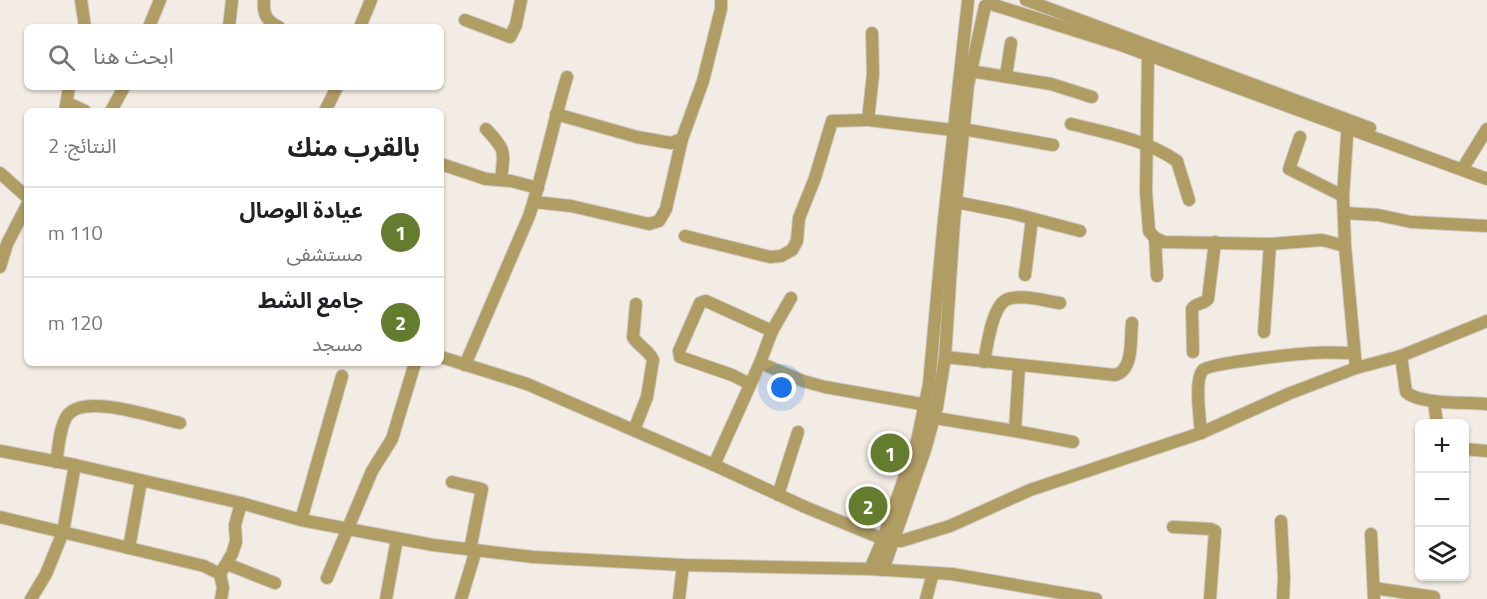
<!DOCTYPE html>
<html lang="ar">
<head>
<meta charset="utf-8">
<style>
  :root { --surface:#fff; --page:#f6f6f6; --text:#202124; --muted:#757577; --line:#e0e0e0; --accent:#637c2e }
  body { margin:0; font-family:"Titillium Web","Noto Sans Arabic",sans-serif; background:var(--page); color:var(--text); direction:rtl }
  .controls { position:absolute; right:18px; bottom:18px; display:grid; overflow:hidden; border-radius:9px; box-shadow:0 2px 4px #0004 }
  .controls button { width:54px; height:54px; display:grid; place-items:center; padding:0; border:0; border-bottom:2px solid var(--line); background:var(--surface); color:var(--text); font:30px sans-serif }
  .you { position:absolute; left:782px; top:388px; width:21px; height:21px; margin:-15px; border:4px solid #fff; border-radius:50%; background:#1a73e8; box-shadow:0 0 0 9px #1a73e833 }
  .badge { display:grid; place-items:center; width:39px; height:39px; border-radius:50%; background:var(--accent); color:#fff; font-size:20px; font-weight:700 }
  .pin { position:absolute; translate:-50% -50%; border:3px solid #fff; box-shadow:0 2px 6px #0006 }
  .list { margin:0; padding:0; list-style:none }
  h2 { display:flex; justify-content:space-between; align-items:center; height:78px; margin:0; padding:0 24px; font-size:26px }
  h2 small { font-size:20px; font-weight:400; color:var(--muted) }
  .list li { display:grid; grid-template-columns:39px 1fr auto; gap:18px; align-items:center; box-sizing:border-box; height:90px; padding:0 24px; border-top:2px solid var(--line) }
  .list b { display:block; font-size:22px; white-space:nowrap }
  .list p { margin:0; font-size:20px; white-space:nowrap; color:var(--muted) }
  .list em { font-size:20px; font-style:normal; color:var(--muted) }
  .icon { flex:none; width:33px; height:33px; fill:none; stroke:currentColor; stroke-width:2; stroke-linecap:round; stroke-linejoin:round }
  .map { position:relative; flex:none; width:1487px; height:599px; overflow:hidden; direction:ltr }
  .search { position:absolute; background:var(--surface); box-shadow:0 2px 4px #0004; left:24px; top:24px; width:420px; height:66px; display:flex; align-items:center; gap:15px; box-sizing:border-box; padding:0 21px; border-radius:9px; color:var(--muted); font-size:22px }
  .panel { position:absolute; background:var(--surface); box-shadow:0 2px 4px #0004; left:24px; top:108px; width:420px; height:258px; border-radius:9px; direction:rtl }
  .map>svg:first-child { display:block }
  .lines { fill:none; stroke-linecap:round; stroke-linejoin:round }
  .minor-casing { stroke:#d0cac4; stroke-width:14 }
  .minor { stroke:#b09d64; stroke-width:12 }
</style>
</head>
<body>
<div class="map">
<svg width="1487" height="599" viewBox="0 0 1487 599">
  <rect width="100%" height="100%" fill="#f3ece5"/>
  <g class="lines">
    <defs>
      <g id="minor">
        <path d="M81,0L85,27"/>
        <path d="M264,0C263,14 266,21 279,27"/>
        <path d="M1026,0L1370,128"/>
        <path d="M991,4L1121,45L1487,179"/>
        <path d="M465,20L510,37L516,25L521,0"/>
        <path d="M149,27L160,0"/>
        <path d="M229,27L232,0"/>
        <path d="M360,27L371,0"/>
        <path d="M872,33L873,74L868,120L953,130"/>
        <path d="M1148,55L1146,192L1148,217L1149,231L1155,238L1164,242L1270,244L1322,240L1345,246"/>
        <path d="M970,71L1051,84L1092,97"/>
        <path d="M1006,76L1011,43"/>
        <path d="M66,106L69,87"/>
        <path d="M65,111L66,106L72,105L85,111"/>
        <path d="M111,111L124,87"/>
        <path d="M325,111L337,87"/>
        <path d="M556,114L637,137L671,143L682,139L703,81L721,9V0"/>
        <path d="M1348,121L1343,196L1345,246L1356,368"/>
        <path d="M1071,124C1107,133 1145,139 1177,161L1189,200"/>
        <path d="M486,129C507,151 504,151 501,180"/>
        <path d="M963,129L1053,145"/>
        <path d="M1300,137L1289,169L1343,196"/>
        <path d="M1466,163L1487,129"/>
        <path d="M441,164L486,179L511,181L538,188"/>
        <path d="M0,173L27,197"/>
        <path d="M534,202L571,206L649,224L659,221L666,209L682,139"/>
        <path d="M956,202L1011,213L1080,231"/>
        <path d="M1344,213L1378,215L1411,222L1487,226"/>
        <path d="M685,236L770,257L781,256L792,250L797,241L799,218L815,178L832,121L868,120"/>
        <path d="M1155,238L1157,276"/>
        <path d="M0,267L7,244L27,205"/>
        <path d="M1025,275L1032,219"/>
        <path d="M772,331L791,298"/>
        <path d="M1264,332L1270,244"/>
        <path d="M1193,352L1192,309C1195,303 1204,304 1208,299L1215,242"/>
        <path d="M1401,356L1406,392C1420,405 1467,402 1487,404"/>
        <path d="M441,357L527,384L714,465L805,507L883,539L901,541L950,526L1030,490L1201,433L1288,394L1356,368L1401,356L1487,321"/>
        <path d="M945,357L1115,375C1134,370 1130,340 1132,323"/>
        <path d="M984,362C987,347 992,304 1008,299C1023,294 1045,301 1060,303"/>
        <path d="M465,365L529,216C544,171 553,123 567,77"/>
        <path d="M750,384L732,375L680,357L679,351L700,303L706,301L772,331L760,363"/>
        <path d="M1434,401L1437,424"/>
        <path d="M935,418L1015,431L1019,366"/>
        <path d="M634,430L647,397L653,360C649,350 638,346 633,337L636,304"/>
        <path d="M1015,431L1073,442"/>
        <path d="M1201,433C1200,420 1194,379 1203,370C1210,363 1297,354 1312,353C1326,352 1340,353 1354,353"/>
        <path d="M1464,449L1487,451"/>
        <path d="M0,451L75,465L241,503L301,520L433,545L533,557L683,565L870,569L952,574L1096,599"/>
        <path d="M56,462C59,448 59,428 67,416C83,392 156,418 180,423"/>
        <path d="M714,465L760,363L803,381L825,387L933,406"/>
        <path d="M452,482L482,489L470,550"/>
        <path d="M778,495L798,432"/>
        <path d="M0,517L204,566L220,574L223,588L221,599"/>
        <path d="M301,520L342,376"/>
        <path d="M1281,521L1284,578L1283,599"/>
        <path d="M1173,527L1211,529L1215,531L1210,599"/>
        <path d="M1371,534L1374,599"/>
        <path d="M129,548L141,481"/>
        <path d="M227,564L275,583"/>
        <path d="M870,569L883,539L917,441L929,384L944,220L968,1"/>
        <path d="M883,570L925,450L937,407L945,357L954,221L968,85L985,6"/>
        <path d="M220,574L232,554L236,542L235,525L241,503"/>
        <path d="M327,578L372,471L392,439L415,363"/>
        <path d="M1374,588L1434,597"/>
        <path d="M31,599L46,574L63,532L75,465"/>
        <path d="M386,599L397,539"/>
        <path d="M461,599L476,550"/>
        <path d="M679,599L683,565"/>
        <path d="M926,599L933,573"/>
      </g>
    </defs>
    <use href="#minor" class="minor-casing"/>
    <use href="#minor" class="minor"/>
  </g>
</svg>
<div class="controls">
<button>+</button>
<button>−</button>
<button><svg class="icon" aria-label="layers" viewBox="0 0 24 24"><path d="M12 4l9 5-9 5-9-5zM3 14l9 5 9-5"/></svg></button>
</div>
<div class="you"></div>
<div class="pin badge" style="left:890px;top:453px">1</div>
<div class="pin badge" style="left:868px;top:506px">2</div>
<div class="search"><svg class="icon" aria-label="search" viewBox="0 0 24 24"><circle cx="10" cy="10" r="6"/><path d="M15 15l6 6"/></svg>ابحث هنا</div>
<section class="panel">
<h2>بالقرب منك<small>النتائج: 2</small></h2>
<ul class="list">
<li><span class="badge">1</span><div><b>عيادة الوصال</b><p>مستشفى</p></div><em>110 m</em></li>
<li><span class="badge">2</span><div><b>جامع الشط</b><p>مسجد</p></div><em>120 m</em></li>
</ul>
</section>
</div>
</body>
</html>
